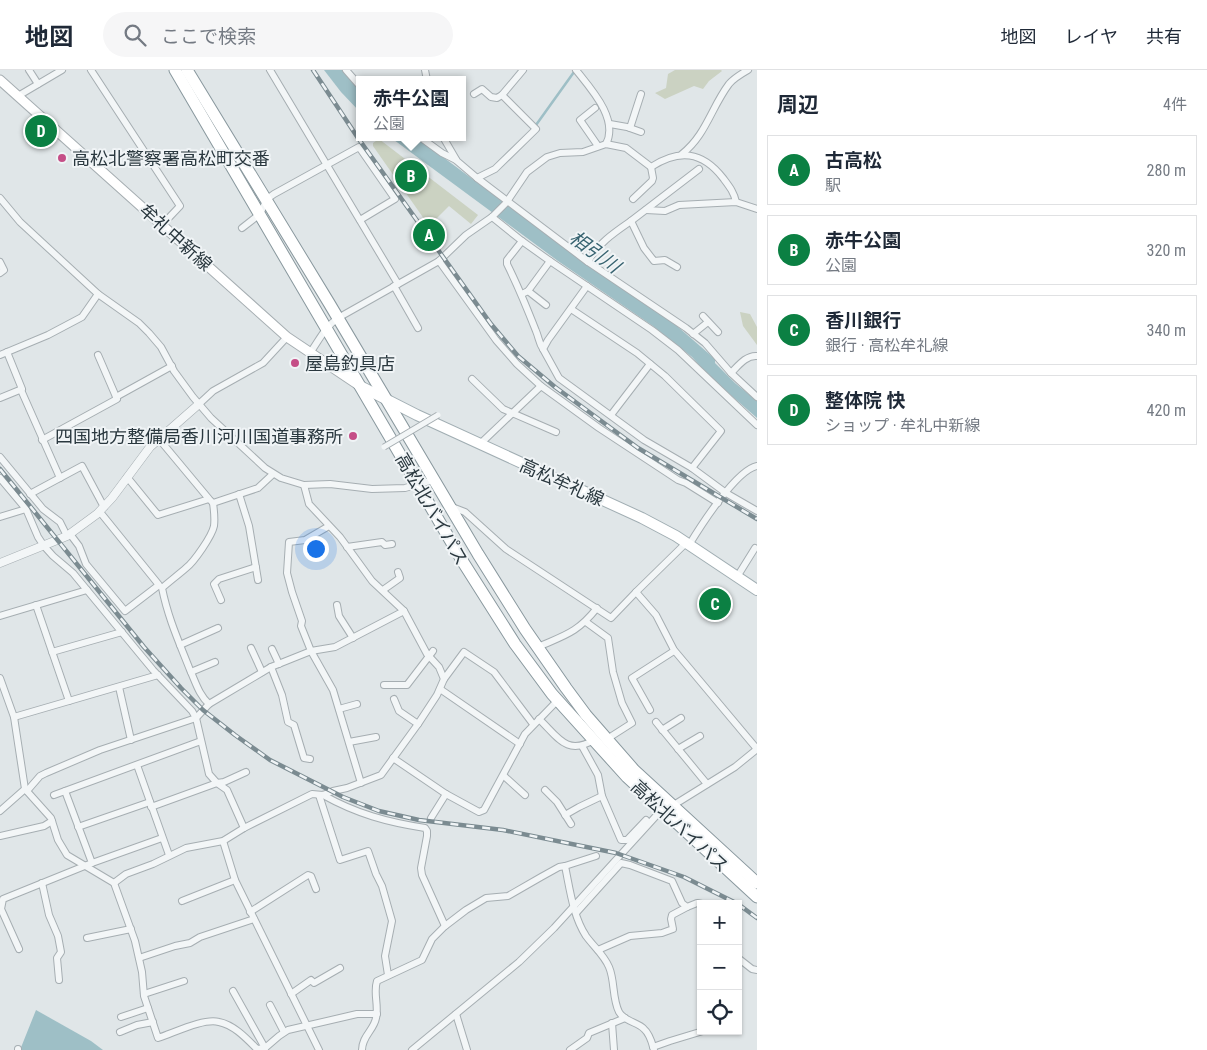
<!DOCTYPE html>
<html lang="ja">
<head>
<meta charset="utf-8">
<style>
  :root { --surface:#fff; --page:#f6f6f7; --text:#1f2937; --muted:#747a83; --line:#e0e1e3; --accent:#0b8043 }
  body { margin:0; font-family:"Roboto Condensed","Noto Sans JP",sans-serif; background:var(--page); color:var(--text) }
  .controls { position:absolute; right:15px; bottom:15px; display:grid; overflow:hidden; border-radius:0px; box-shadow:0 1px 4px #0004 }
  .controls button { width:45px; height:45px; display:grid; place-items:center; padding:0; border:0; border-bottom:1px solid var(--line); background:var(--surface); color:var(--text); font:25px sans-serif }
  .you { position:absolute; left:315px; top:478px; width:18px; height:18px; margin:-12px; border:4px solid #fff; border-radius:50%; background:#1a73e8; box-shadow:0 0 0 8px #1a73e833 }
  .badge { display:grid; place-items:center; width:32px; height:32px; border-radius:50%; background:var(--accent); color:#fff; font-size:16px; font-weight:700 }
  .pin { position:absolute; translate:-50% -50%; border:2px solid #fff; box-shadow:0 1px 5px #0006 }
  .popup { position:absolute; left:356px; top:6px; width:110px; height:65px; box-sizing:border-box; display:grid; place-content:center; border-radius:0px; background:var(--surface); filter:drop-shadow(0 1px 4px #0005); font-size:16px; white-space:nowrap; color:var(--muted) }
  .popup b { font-size:19px; color:var(--text) }
  .popup::after { content:''; position:absolute; left:50%; top:100%; margin-left:-10px; border:10px solid transparent; border-top-color:var(--surface) }
  .list { margin:0; padding:0; list-style:none }
  h2 { display:flex; justify-content:space-between; align-items:center; height:65px; margin:0; padding:0 20px; font-size:21px }
  h2 small { font-size:16px; font-weight:400; color:var(--muted) }
  .list li { display:grid; grid-template-columns:32px 1fr auto; gap:15px; align-items:center; box-sizing:border-box; height:70px; margin:0 10px 10px; padding:0 10px; border:1px solid var(--line); border-radius:0px }
  .list b { display:block; font-size:19px; white-space:nowrap }
  .list p { margin:0; font-size:16px; white-space:nowrap; color:var(--muted) }
  .list em { font-size:16px; font-style:normal; color:var(--muted) }
  .icon { flex:none; width:28px; height:28px; fill:none; stroke:currentColor; stroke-width:2; stroke-linecap:round; stroke-linejoin:round }
  .map { position:relative; flex:none; width:757px; height:980px; overflow:hidden }
  header { display:flex; align-items:center; gap:30px; box-sizing:border-box; height:70px; padding:0 25px; background:var(--surface); border-bottom:1px solid var(--line) }
  header strong { font-size:24px }
  nav { display:flex; gap:28px; margin-inline-start:auto; font-size:18px }
  .search { width:350px; height:45px; background:var(--page); display:flex; align-items:center; gap:12px; box-sizing:border-box; padding:0 18px; border-radius:28px; color:var(--muted); font-size:19px }
  main { display:flex }
  aside { flex:1; background:var(--surface) }
  .map>svg:first-child { display:block }
  .green { fill:#cbd2c2 }
  .water { fill:#9ebfc6 }
  .lines { fill:none; stroke-linecap:round; stroke-linejoin:round }
  .stream { stroke:#9ebfc6; stroke-width:2.5 }
  .minor-casing { stroke:#a6aeb2; stroke-width:8 }
  .tertiary-casing { stroke:#a6aeb2; stroke-width:9 }
  .secondary-casing { stroke:#a6aeb2; stroke-width:11 }
  .primary-casing { stroke:#a1aeb3; stroke-width:12 }
  .trunk-casing { stroke:#89989e; stroke-width:13 }
  .minor { stroke:#f3f6f7; stroke-width:6 }
  .tertiary { stroke:#f3f6f7; stroke-width:8 }
  .secondary { stroke:#fff; stroke-width:9 }
  .primary { stroke:#fff; stroke-width:10 }
  .trunk { stroke:#fff; stroke-width:11 }
  .rail-casing { stroke:#7b8b91; stroke-width:4.5 }
  .rail { stroke:#f0f4f6; stroke-width:2.5; stroke-dasharray:8; stroke-linecap:butt }
  .pedestrian-bridge-casing { stroke:#a6aeb2; stroke-width:7; stroke-linecap:butt }
  .pedestrian-bridge { stroke:#f3f6f7; stroke-width:5 }
  .poi-dot { fill:#c54e87; stroke:#f0f4f6; stroke-width:2 }
  .labels { text-anchor:middle; dominant-baseline:central; stroke-width:4; stroke-linejoin:round; paint-order:stroke }
  .poi-label { font-size:18px; fill:#2a383f; stroke:#f0f4f6; text-anchor:start }
  .street-label { font-size:18px; fill:#2a383f; stroke:#f0f4f6 }
  .water-label { font-size:19px; font-style:italic; fill:#376370; stroke:#f0f4f6 }
</style>
</head>
<body>
<header>
<strong>地図</strong>
<div class="search"><svg class="icon" aria-label="search" viewBox="0 0 24 24"><circle cx="10" cy="10" r="6"/><path d="M15 15l6 6"/></svg>ここで検索</div>
<nav><a>地図</a><a>レイヤ</a><a>共有</a></nav>
</header>
<main>
<div class="map">
<svg width="757" height="980" viewBox="0 0 757 980">
  <rect width="100%" height="100%" fill="#e0e6e8"/>
  <g class="green">
    <path d="M675,0H721L722,1L709,11L703,19L694,16L665,29L655,23L666,18L668,4Z"/>
    <path d="M379,69L478,145L471,154L449,136L429,156L373,76V73Z"/>
    <path d="M740,242L750,244L757,257V275L743,256Z"/>
  </g>
  <g class="water">
    <path d="M324,0H343L360,20V42L341,22Z"/>
    <path d="M390,67H416L533,154L670,250L715,289V293L735,313L757,331V348L709,306L692,287L653,256L558,191Z"/>
    <path d="M36,940L91,971L103,980H20Z"/>
  </g>
  <g class="lines">
    <path class="stream" d="M536,55L574,2"/>
    <defs>
      <g id="minor">
        <path d="M29,0L38,14"/>
        <path d="M91,0L180,136L162,155"/>
        <path d="M270,0L398,214"/>
        <path d="M346,0L360,16"/>
        <path d="M425,0L427,10"/>
        <path d="M576,0C591,19 619,49 606,74"/>
        <path d="M474,24L482,19L491,27L497,28L502,25"/>
        <path d="M18,26L62,0"/>
        <path d="M595,38L580,50L598,76"/>
        <path d="M610,54L627,57L641,62"/>
        <path d="M630,58L641,24"/>
        <path d="M420,67L442,83L456,90"/>
        <path d="M443,67L457,91L477,108L588,192L686,258L705,273L731,303L757,327"/>
        <path d="M682,84C706,65 711,38 729,14C734,8 741,4 748,0"/>
        <path d="M477,108L495,99L536,59L502,25L523,0"/>
        <path d="M0,128L20,152L98,224L139,253L149,263L161,277L174,301L193,327L211,348L265,398L281,408L304,415L330,414L372,419L405,418L433,410"/>
        <path d="M633,129L652,111L653,108L651,97"/>
        <path d="M646,140L665,141L679,135L736,132L757,139"/>
        <path d="M492,147L522,171L550,191L652,260L678,280L757,355"/>
        <path d="M631,151L699,99"/>
        <path d="M242,158L260,144L267,129L274,124L359,77L395,129L360,150"/>
        <path d="M522,171L507,190V194C518,216 527,238 536,261C539,268 539,273 543,279"/>
        <path d="M439,191L496,270L517,294L541,316"/>
        <path d="M0,192L4,200L0,203"/>
        <path d="M588,192C597,174 615,162 631,151L644,178L654,191L665,190L677,197"/>
        <path d="M394,216L418,258"/>
        <path d="M587,216L548,270L543,279L559,308L644,370L692,398L726,423L757,441"/>
        <path d="M528,221L546,235"/>
        <path d="M522,224L528,221L550,191"/>
        <path d="M571,239L637,283L665,306L721,361L692,398"/>
        <path d="M703,246L718,262"/>
        <path d="M693,264L708,252"/>
        <path d="M310,283C320,269 324,258 338,248L439,191L466,165L492,147L506,133L527,102L547,87L560,83L583,82L606,74L626,78L651,97C679,79 702,81 723,108C729,116 734,122 736,132"/>
        <path d="M0,285L48,265L82,247L98,224"/>
        <path d="M731,303C738,296 746,285 757,286"/>
        <path d="M472,309L503,339L556,362"/>
        <path d="M21,320L60,408"/>
        <path d="M116,327L172,296"/>
        <path d="M0,328L22,319L7,282"/>
        <path d="M199,334L213,321L263,293L287,267"/>
        <path d="M611,345L650,294"/>
        <path d="M42,370L117,329L98,285"/>
        <path d="M480,374L541,316L599,358L678,410L686,413L718,433"/>
        <path d="M0,387L43,439L60,452L67,466"/>
        <path d="M127,407L158,445L209,429L159,369"/>
        <path d="M0,408L26,439L38,467L44,476L53,486L73,503L153,600L192,641L196,648L209,704L217,713L227,720L244,758"/>
        <path d="M30,424L82,396L104,437"/>
        <path d="M239,424L249,456L258,510"/>
        <path d="M211,431L213,433L258,418L273,404"/>
        <path d="M213,433C214,440 215,448 214,456C212,466 194,492 186,498C178,505 170,511 162,518C168,548 179,572 190,600C196,613 199,625 209,634L271,597L311,581L335,577L404,541"/>
        <path d="M452,437L465,442L506,479L611,548L636,522"/>
        <path d="M0,447L26,439"/>
        <path d="M329,456L305,470L289,472L287,503L292,522L302,551L301,556L311,581L333,620L361,713"/>
        <path d="M70,464L79,476L86,494L125,541L159,515L100,442"/>
        <path d="M686,473L636,522L656,545L674,580L757,679"/>
        <path d="M689,475C700,457 736,400 757,396"/>
        <path d="M347,477L382,472L385,475L392,474"/>
        <path d="M737,507L755,478"/>
        <path d="M383,520L400,508L398,502"/>
        <path d="M221,530L214,514L219,509L256,497"/>
        <path d="M36,535L69,631"/>
        <path d="M337,535L339,546L353,568"/>
        <path d="M0,546L87,520"/>
        <path d="M586,552L608,568L613,602L622,633L632,653L607,669"/>
        <path d="M180,575L218,558"/>
        <path d="M538,577C565,565 577,563 597,538"/>
        <path d="M251,578L262,602"/>
        <path d="M272,579L279,594"/>
        <path d="M52,582L122,562"/>
        <path d="M271,597L282,625L288,652L294,655L304,688L310,689"/>
        <path d="M191,602L215,592"/>
        <path d="M0,608L14,647L25,719L0,741"/>
        <path d="M444,609L464,582L494,602L533,654"/>
        <path d="M384,615H407L433,581"/>
        <path d="M119,617L131,670"/>
        <path d="M440,619L520,674"/>
        <path d="M394,629L399,641L418,654"/>
        <path d="M339,639L357,634"/>
        <path d="M650,640L632,608L674,581"/>
        <path d="M14,647L158,605"/>
        <path d="M539,649C558,667 566,686 594,670"/>
        <path d="M656,652L707,714"/>
        <path d="M662,660L681,648"/>
        <path d="M349,672L376,667"/>
        <path d="M582,676L598,705L602,726L621,770H627L646,750"/>
        <path d="M678,679L700,666"/>
        <path d="M393,688L446,724L479,742L484,740L525,664L558,630"/>
        <path d="M137,695L169,785"/>
        <path d="M504,706L525,725"/>
        <path d="M25,719L51,748L58,770L67,785L114,813L135,871L142,902L144,926L158,968C174,963 203,948 219,952C234,955 246,968 257,979L265,978L279,966L288,960L357,944H377"/>
        <path d="M545,720L557,732L571,754"/>
        <path d="M27,721L40,706L46,703L100,680L196,648L209,634"/>
        <path d="M54,725L201,671"/>
        <path d="M319,725L340,790L368,781L376,804L382,816L392,851L385,886L388,905"/>
        <path d="M323,725C357,744 387,752 425,758L427,761V766L421,798L422,805L445,856"/>
        <path d="M151,737L217,713L224,712L246,702"/>
        <path d="M565,745L579,737L602,726"/>
        <path d="M431,748L446,724"/>
        <path d="M78,757L150,732"/>
        <path d="M0,766L44,756L52,751"/>
        <path d="M223,771L235,810L319,980"/>
        <path d="M596,786L565,796C570,820 573,846 586,866C594,877 604,885 609,897C615,911 612,928 619,942C625,952 638,952 644,959C650,964 652,973 654,980"/>
        <path d="M92,793L162,768"/>
        <path d="M42,813L49,845L58,866L61,882L57,888L59,910"/>
        <path d="M114,813L126,804L153,794L186,778L223,771L244,758L312,724L323,725L333,721L347,718L381,705L418,654L437,625L444,609L439,597L427,584L404,541L372,511L340,467L309,434L304,415"/>
        <path d="M182,831L235,810"/>
        <path d="M250,842L308,805L311,806L316,819"/>
        <path d="M576,843L621,793L630,795L672,811L682,833L687,837L697,833L702,834"/>
        <path d="M87,868L131,859"/>
        <path d="M19,879L1,839L3,829L92,793L65,721"/>
        <path d="M598,880L630,866L662,863L673,859L671,849L672,845L687,837"/>
        <path d="M139,888L175,876L190,873L200,867L254,849"/>
        <path d="M738,888L752,899L757,900"/>
        <path d="M233,921L265,978"/>
        <path d="M144,924L184,911"/>
        <path d="M291,924L311,910L314,913L340,898"/>
        <path d="M270,935L284,962"/>
        <path d="M456,944L467,980"/>
        <path d="M121,947L148,938"/>
        <path d="M612,953L614,980"/>
        <path d="M120,962L137,955L153,952"/>
        <path d="M653,977L670,971L703,961"/>
        <path d="M18,980V979"/>
        <path d="M362,980C362,966 374,960 376,948C379,935 373,923 377,911L422,890L432,869L445,856L466,840L486,828L508,826L541,807L559,797L565,796"/>
        <path d="M412,980L519,892L554,858L656,746L735,697L757,679"/>
        <path d="M570,980L587,968L589,963L625,948"/>
      </g>
      <path id="tertiary" d="M0,493L67,466L97,444L112,428L150,377L199,334"/>
      <path id="secondary" d="M0,10L287,267L360,316"/>
      <path id="primary" d="M360,316L417,345L642,448L676,466L757,520"/>
      <g id="trunk">
        <path d="M175,0L463,492L515,574L552,624L627,707L757,827"/>
        <path d="M187,0L329,233L478,484L525,559L566,618L586,645L634,700L757,813"/>
      </g>
    </defs>
    <use href="#minor" class="minor-casing"/>
    <use href="#tertiary" class="tertiary-casing"/>
    <use href="#secondary" class="secondary-casing"/>
    <use href="#primary" class="primary-casing"/>
    <use href="#trunk" class="trunk-casing"/>
    <use href="#minor" class="minor"/>
    <use href="#tertiary" class="tertiary"/>
    <use href="#secondary" class="secondary"/>
    <use href="#primary" class="primary"/>
    <use href="#trunk" class="trunk"/>
    <defs>
      <g id="rail">
        <path d="M313,0L358,68L491,254L518,286L555,317L638,378L757,449"/>
        <path d="M0,399L144,577L181,618L203,640L235,665L270,690L343,727L379,741L419,750L503,760L616,783L684,807L738,834"/>
        <path d="M738,834L757,848"/>
      </g>
    </defs>
    <use href="#rail" class="rail-casing"/>
    <use href="#rail" class="rail"/>
    <defs>
      <path id="pedestrian-bridge" d="M384,377L438,345"/>
    </defs>
    <use href="#pedestrian-bridge" class="pedestrian-bridge-casing"/>
    <use href="#pedestrian-bridge" class="pedestrian-bridge"/>
  </g>
  <g class="poi-dot">
    <circle cx="62" cy="88" r="5"/>
    <circle cx="295" cy="293" r="5"/>
    <circle cx="353" cy="366" r="5"/>
  </g>
  <g class="labels">
    <g class="poi-label">
      <text x="72" y="88">高松北警察署高松町交番</text>
      <text x="305" y="293">屋島釣具店</text>
      <text x="343" y="366" text-anchor="end">四国地方整備局香川河川国道事務所</text>
    </g>
    <g class="street-label">
      <text transform="translate(176 167) rotate(42)">牟礼中新線</text>
      <text transform="translate(562 412) rotate(24)">高松牟礼線</text>
      <text transform="translate(432 439) rotate(60)">高松北バイパス</text>
      <text transform="translate(680 756) rotate(43)">高松北バイパス</text>
    </g>
    <g class="water-label">
      <text transform="translate(595 182) rotate(36)">相引川</text>
    </g>
  </g>
</svg>
<div class="controls">
<button>+</button>
<button>−</button>
<button><svg class="icon" aria-label="locate" viewBox="0 0 24 24"><circle cx="12" cy="12" r="6"/><path d="M12 2v4M12 18v4M2 12h4M18 12h4"/></svg></button>
</div>
<div class="you"></div>
<div class="pin badge" style="left:429px;top:165px">A</div>
<div class="pin badge" style="left:411px;top:106px">B</div>
<div class="popup"><b>赤牛公園</b>公園</div>
<div class="pin badge" style="left:715px;top:534px">C</div>
<div class="pin badge" style="left:41px;top:61px">D</div>
</div>
<aside>
<h2>周辺<small>4件</small></h2>
<ul class="list">
<li><span class="badge">A</span><div><b>古高松</b><p>駅</p></div><em>280 m</em></li>
<li><span class="badge">B</span><div><b>赤牛公園</b><p>公園</p></div><em>320 m</em></li>
<li><span class="badge">C</span><div><b>香川銀行</b><p>銀行 · 高松牟礼線</p></div><em>340 m</em></li>
<li><span class="badge">D</span><div><b>整体院 快</b><p>ショップ · 牟礼中新線</p></div><em>420 m</em></li>
</ul>
</aside>
</main>
</body>
</html>
